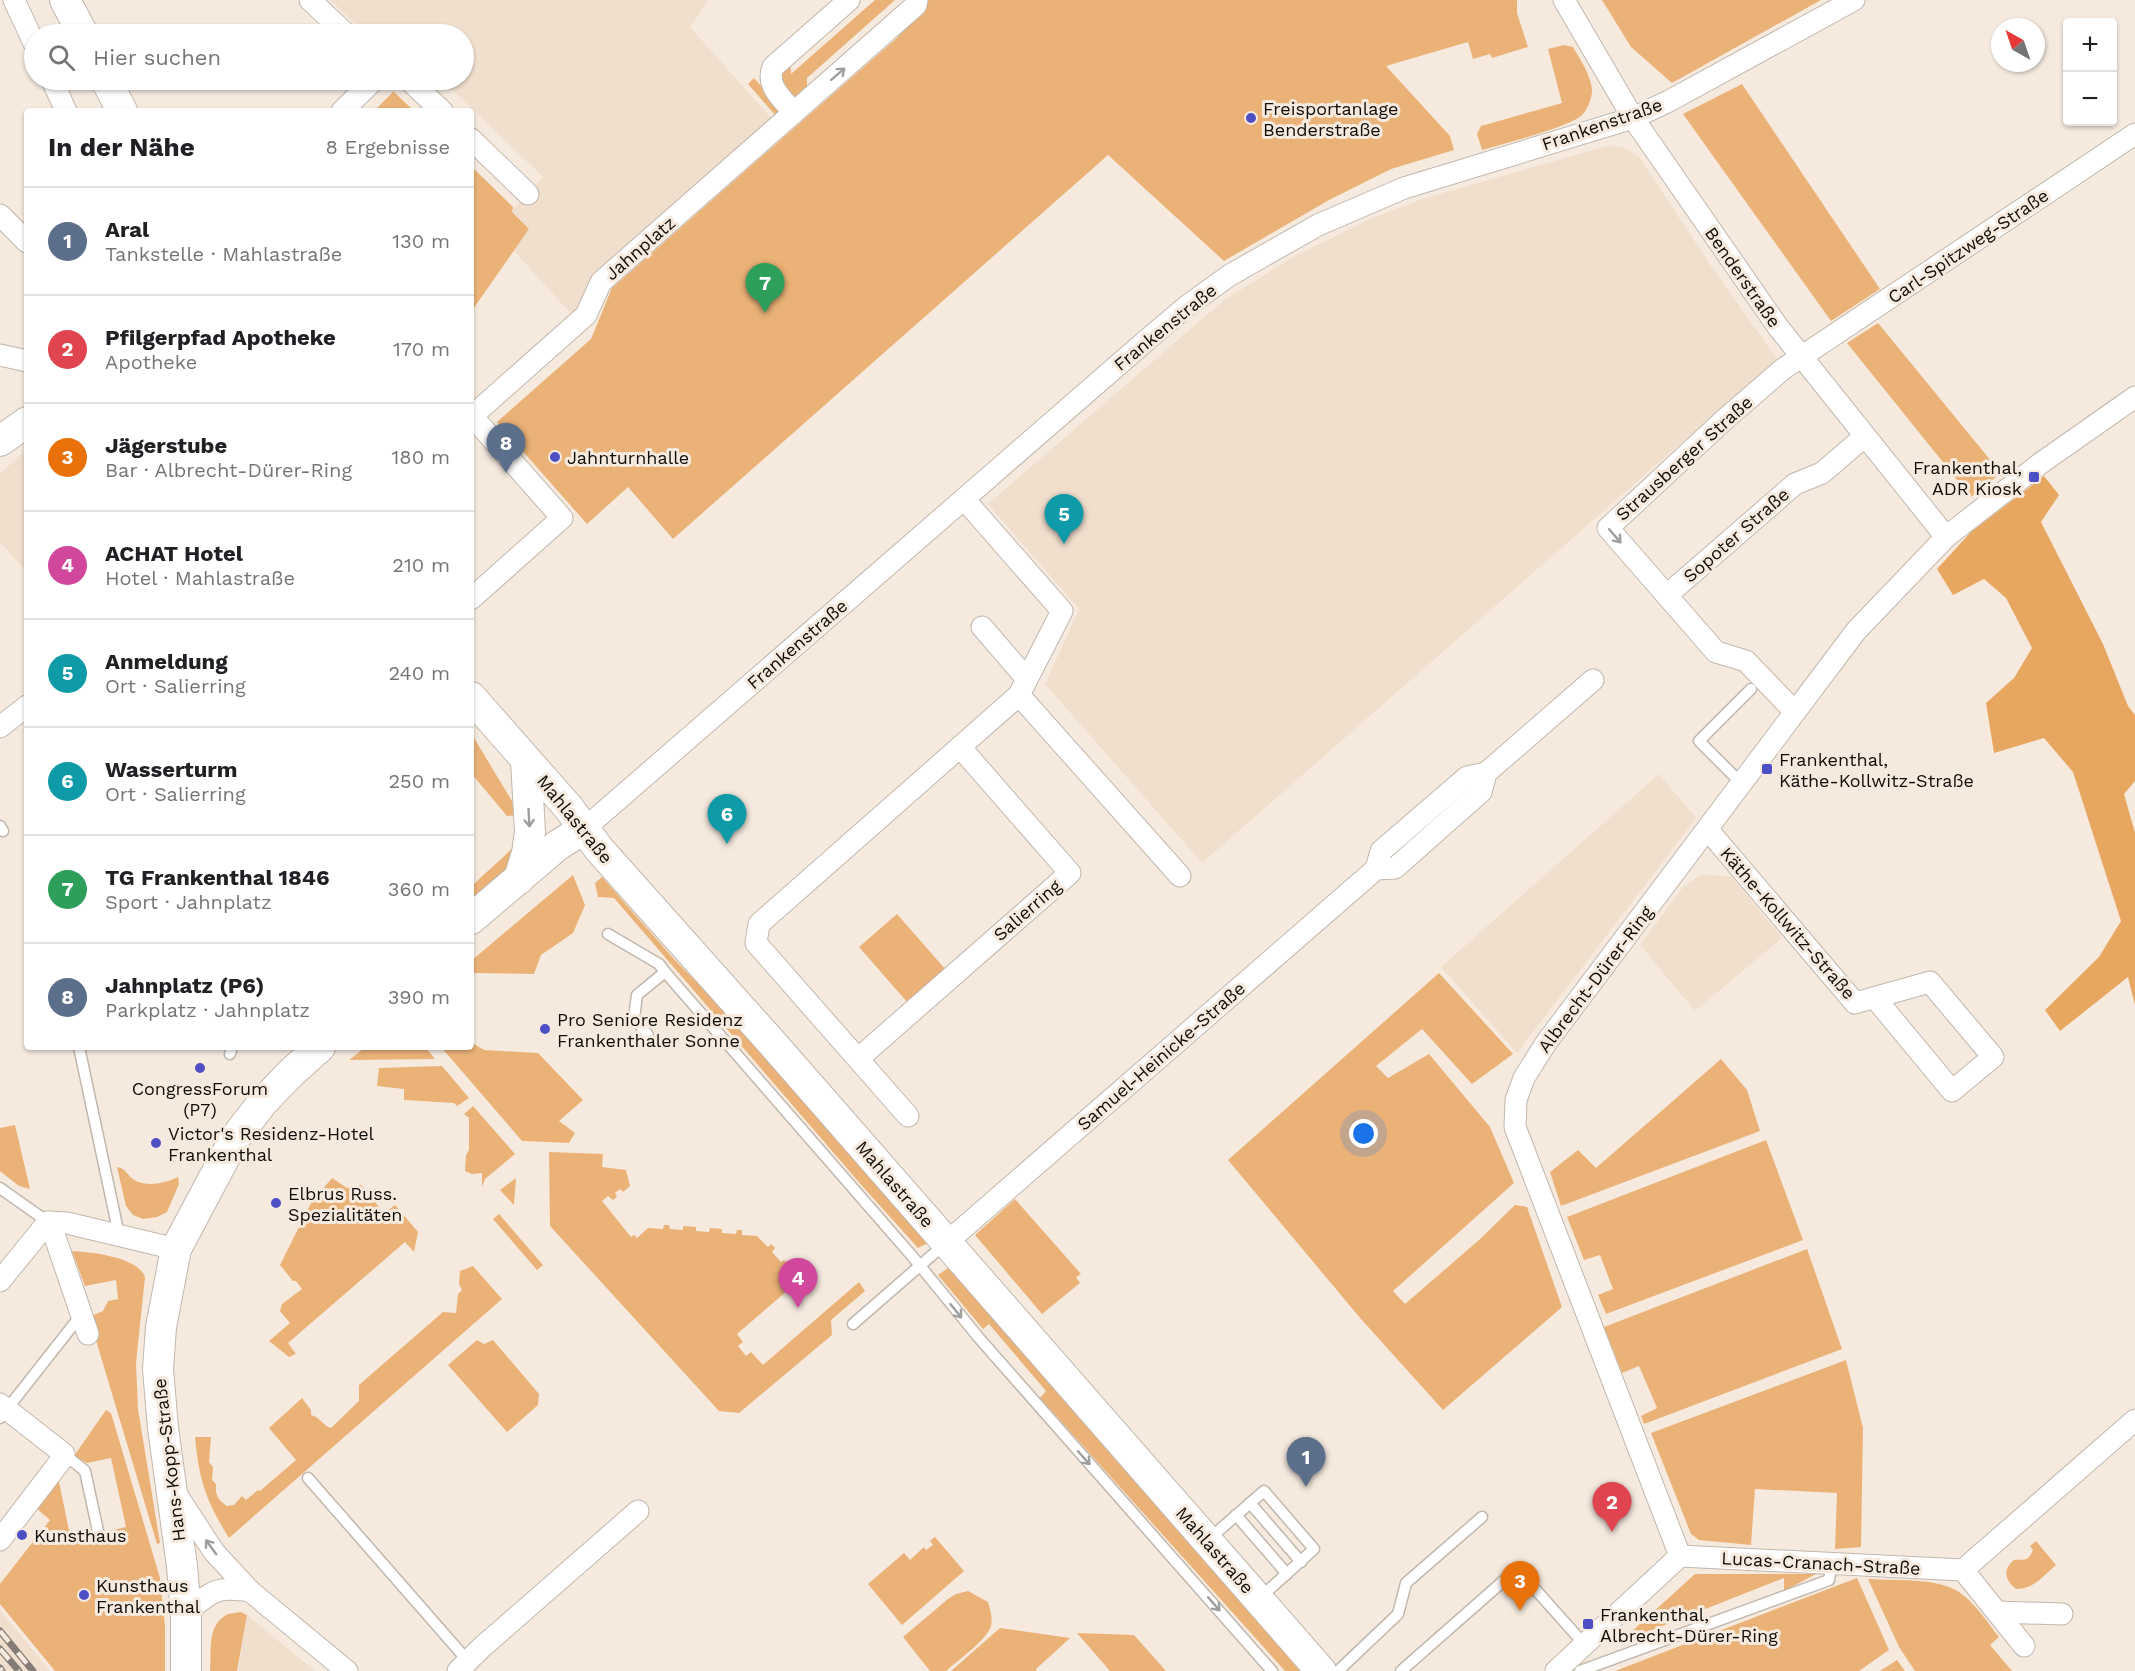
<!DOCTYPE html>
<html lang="de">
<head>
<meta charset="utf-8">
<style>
  :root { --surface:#fff; --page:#f6f6f6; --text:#202124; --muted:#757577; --line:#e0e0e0; --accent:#7c3aed }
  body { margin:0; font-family:"Work Sans",sans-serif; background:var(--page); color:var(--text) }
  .controls { position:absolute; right:18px; top:18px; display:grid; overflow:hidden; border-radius:6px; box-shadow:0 2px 4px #0004 }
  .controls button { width:54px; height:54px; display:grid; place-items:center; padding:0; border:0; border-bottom:2px solid var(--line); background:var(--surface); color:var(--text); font:30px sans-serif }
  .compass { position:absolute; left:1991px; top:18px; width:54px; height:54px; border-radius:50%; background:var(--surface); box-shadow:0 2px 4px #0004; rotate:320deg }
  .you { position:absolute; left:1364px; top:1134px; width:21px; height:21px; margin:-15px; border:4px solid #fff; border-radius:50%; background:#1a73e8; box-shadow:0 0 0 9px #1a73e833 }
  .badge { display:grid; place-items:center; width:39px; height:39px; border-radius:50%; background:var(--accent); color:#fff; font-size:20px; font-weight:700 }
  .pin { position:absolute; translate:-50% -50px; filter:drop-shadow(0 2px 3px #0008) }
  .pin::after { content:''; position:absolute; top:32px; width:21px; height:18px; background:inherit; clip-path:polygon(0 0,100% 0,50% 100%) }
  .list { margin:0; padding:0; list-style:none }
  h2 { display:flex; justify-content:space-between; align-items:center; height:78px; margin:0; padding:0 24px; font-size:26px }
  h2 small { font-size:20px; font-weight:400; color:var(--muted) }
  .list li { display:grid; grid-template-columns:39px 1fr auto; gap:18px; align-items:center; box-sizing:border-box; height:108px; padding:0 24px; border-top:2px solid var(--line) }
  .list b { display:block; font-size:22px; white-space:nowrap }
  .list p { margin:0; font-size:20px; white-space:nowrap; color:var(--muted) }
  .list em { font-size:20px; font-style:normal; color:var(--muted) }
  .icon { flex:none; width:33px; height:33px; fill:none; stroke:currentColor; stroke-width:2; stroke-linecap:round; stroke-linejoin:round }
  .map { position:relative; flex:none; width:2135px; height:1671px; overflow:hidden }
  .search { position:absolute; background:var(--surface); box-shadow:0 2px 4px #0004; left:24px; top:24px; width:450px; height:66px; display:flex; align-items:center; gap:15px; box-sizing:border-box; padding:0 21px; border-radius:33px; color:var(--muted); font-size:22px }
  .panel { position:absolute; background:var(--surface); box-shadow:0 2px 4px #0004; left:24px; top:108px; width:450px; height:942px; border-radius:6px }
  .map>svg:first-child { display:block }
  .built { fill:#f1dfce }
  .green { fill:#ebb277 }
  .forest { fill:#e8a761 }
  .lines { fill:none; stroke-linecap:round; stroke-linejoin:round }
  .lane-casing { stroke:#c2b7ac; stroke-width:13 }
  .street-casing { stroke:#c2b7ac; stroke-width:23 }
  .secondary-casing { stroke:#c2b7ac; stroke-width:32 }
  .lane { stroke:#fff; stroke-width:10 }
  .street { stroke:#fff; stroke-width:21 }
  .secondary { stroke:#fff; stroke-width:30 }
  .rail-casing { stroke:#857d75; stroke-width:7 }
  .rail { stroke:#f6eadf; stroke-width:4.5; stroke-dasharray:14; stroke-linecap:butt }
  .oneway { stroke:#a09e9d }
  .poi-dot { fill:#4d4fc5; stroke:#f6eadf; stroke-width:2 }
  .labels { text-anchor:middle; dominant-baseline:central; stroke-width:6; stroke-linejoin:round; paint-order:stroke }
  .poi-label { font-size:18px; fill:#110d09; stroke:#f6eadf; text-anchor:start }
  .street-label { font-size:18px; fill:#110d09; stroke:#f6eadf }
</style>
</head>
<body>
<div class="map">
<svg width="2135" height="1671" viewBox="0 0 2135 1671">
  <rect width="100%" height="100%" fill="#f6eadf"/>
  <g class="built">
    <path d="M330,0H709L690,27L772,119L592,279L573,316L514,251L529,229L511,212L543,177L442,80H464V34H395L392,32L390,34H366Z"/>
    <path d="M1607,146L1624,147L1639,157L1711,266L1777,359L1202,863L1045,684L1079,609L988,504L1224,300L1295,256L1370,219L1422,199Z"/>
    <path d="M27,449V572L0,542V474Z"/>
    <path d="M1659,774L1696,818L1517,1053L1441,967Z"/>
    <path d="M1702,874L1732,877L1782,938L1695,1011L1640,945L1683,887Z"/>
    <path d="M0,1610L50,1671H0Z"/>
    <path d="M247,1615L315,1671H238Z"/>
  </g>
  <g class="green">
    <path d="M875,0H895L807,78V95L802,98H792L779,85L780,68L790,59L791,74Z"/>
    <path d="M923,0H1517V13L1528,47L1492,58L1490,54L1473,59L1468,42L1386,66L1450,136L1454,150L1391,169L1329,200L1224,261L1108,155L673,539L628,487L587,524L497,422L591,339L612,288L898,37L921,7Z"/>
    <path d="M1602,0H1821L1672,83L1631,47Z"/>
    <path d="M1564,45L1573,47C1580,59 1591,75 1592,90C1592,98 1588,109 1582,115C1572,126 1500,145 1482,150L1477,134L1481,126L1562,103L1548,49Z"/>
    <path d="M754,78L777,104L780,111L777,117L748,84Z"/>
    <path d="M1742,84L1880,289L1831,321L1683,114Z"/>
    <path d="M394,91V92L414,111H374Z"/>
    <path d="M471,166L513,207L512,212L529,229L471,312Z"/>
    <path d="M1878,323L2001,473L1971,497L1847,343Z"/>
    <path d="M471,733L512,801L517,815L507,816L471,773Z"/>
    <path d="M521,838L506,874L471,904V887C487,870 506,857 521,838Z"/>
    <path d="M573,875L585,905L573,933L541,955L534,974L474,973L471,1004V961Z"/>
    <path d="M602,877L674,959L730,1017L930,1242L918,1248L864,1188L614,898L598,897L595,883Z"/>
    <path d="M897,914L946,970L908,1003L859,947Z"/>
    <path d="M1439,973L1513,1054L1472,1084L1422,1029L1376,1066L1388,1078L1429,1054L1490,1127L1514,1183L1393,1291L1405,1304L1479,1240L1515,1205L1527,1207L1562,1307L1443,1410L1361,1319L1228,1160Z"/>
    <path d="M471,1042L484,1050L538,1053L583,1100L559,1121L575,1133L569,1143L522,1141L441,1047H471Z"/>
    <path d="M366,1047H425L435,1059L349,1060Z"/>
    <path d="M1721,1059L1747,1090L1760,1131L1561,1206L1550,1172L1578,1150L1596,1168Z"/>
    <path d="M442,1066L469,1098L457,1106L454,1103L404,1100V1089L377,1086L379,1068Z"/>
    <path d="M473,1106L515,1154L485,1179L482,1187V1173L472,1174L465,1171L466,1155L469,1150V1118L464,1114Z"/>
    <path d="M15,1125L30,1189L19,1186L0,1171V1128Z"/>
    <path d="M1766,1140L1803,1240L1606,1314L1598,1295L1613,1289L1600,1255L1584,1260L1567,1217Z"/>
    <path d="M549,1152L603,1154L602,1167L626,1170L630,1186L623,1192L620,1189L615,1193L617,1197L613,1200L608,1196L602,1201L631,1237L634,1235L637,1238L648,1228L663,1229L664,1225H669L670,1229L683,1230V1226L696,1227V1231L709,1232L710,1228L722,1229V1233L736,1234L737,1230H742V1235L757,1236L768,1247L771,1244L775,1248L772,1252L781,1262L784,1260L802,1278L737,1334L743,1342L738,1346L746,1356L751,1352L763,1365L859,1282L865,1291L831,1320L832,1335L739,1413L719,1411L550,1226Z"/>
    <path d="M117,1167C126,1168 128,1177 136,1181C149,1187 165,1183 178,1177L179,1184L167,1212L157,1217L143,1219L133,1215L126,1206Z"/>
    <path d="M332,1178L347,1188L361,1185L384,1213L395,1205L418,1232L414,1252L405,1242L288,1343L296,1354L289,1357L269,1341L290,1323L280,1311L282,1304L302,1289L296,1281H293L280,1265L311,1203Z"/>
    <path d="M516,1178L514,1205L500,1190Z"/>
    <path d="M1015,1199L1081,1274L1076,1277L1080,1283L1042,1314L975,1235Z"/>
    <path d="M499,1214L543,1265L537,1270L493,1219Z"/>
    <path d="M1807,1249L1842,1349L1644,1424L1641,1416L1657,1408L1639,1366L1622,1373L1604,1327Z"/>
    <path d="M72,1251C91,1252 138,1257 145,1277L136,1363L138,1409L160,1543L157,1544L89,1317L103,1311L108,1301L118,1299L116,1280L85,1286Z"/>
    <path d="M473,1266L502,1299L229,1538C206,1501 199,1480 195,1437H211L209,1462L213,1467L212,1480L216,1484C215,1495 218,1500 227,1506L234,1505L242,1496L246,1500L258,1490L260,1491L296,1460L269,1428L302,1398L311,1410V1415C320,1417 323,1426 331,1428L359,1401V1385L443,1312L456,1313L458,1294L462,1290L459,1284L460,1271Z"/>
    <path d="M951,1266L1233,1590L1300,1671H1285L1040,1398L1046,1391L989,1324L983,1329L938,1275Z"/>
    <path d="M477,1340L484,1344L493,1340L539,1394L538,1405L507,1432L448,1365Z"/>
    <path d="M1846,1360L1863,1428L1861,1547L1835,1549L1837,1493L1755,1489L1751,1545L1699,1540L1691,1534L1651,1433Z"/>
    <path d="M106,1410L111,1413L160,1578L165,1626V1671H55L0,1604V1584L50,1520L36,1508L58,1477L71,1540L126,1527L111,1458L87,1463L74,1456Z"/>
    <path d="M935,1537L964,1571L902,1625L868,1584L904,1553L910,1560L924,1547L926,1550L933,1545L930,1541Z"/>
    <path d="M2036,1541L2056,1565C2044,1575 2033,1590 2016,1589C2005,1580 2002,1570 2014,1560C2025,1559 2028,1562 2033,1550L2030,1546Z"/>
    <path d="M1695,1574H1816L1784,1591V1578L1619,1643Z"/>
    <path d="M1857,1578L1889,1650L1859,1671H1615Z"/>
    <path d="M1868,1579C1893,1581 1937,1577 1959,1592C1975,1603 1987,1622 1999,1637L1990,1645L2012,1671H1915L1899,1647Z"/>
    <path d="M968,1591L988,1602C990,1609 993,1618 991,1626C987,1640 957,1661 946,1671H930L903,1637L948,1599L956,1594Z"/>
    <path d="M241,1612L247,1615L237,1671H210C212,1652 206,1627 226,1615C230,1613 237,1613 241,1612Z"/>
    <path d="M1000,1628L1070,1638L1036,1669L1037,1671H951Z"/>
    <path d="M1077,1633L1134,1635L1166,1671H1110Z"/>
    <path d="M1897,1660L1905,1671H1880Z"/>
  </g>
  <path class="forest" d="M2044,476L2059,495L2041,522L2103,644L2128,706L2135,715V781L2124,794L2135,833V1005L2128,977L2060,1031L2045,1010L2099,957L2121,921L2073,772L2044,738L1994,753L1986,703L2014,678L2032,648L2006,598L1984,579L1953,595L1937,569L1971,532Z"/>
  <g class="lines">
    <defs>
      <g id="lane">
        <path d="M1742,784L1699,741L1751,689"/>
        <path d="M0,826L3,831"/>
        <path d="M608,934L659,964L665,972L912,1256L979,1338L1272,1671"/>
        <path d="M648,1035L634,1018L637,995L665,972"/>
        <path d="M79,1047L119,1235"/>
        <path d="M230,1054L232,1047"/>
        <path d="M0,1188L48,1222"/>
        <path d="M853,1324L946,1243"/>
        <path d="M0,1418L81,1315"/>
        <path d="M64,1454L85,1471L98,1531"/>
        <path d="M308,1478L467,1660"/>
        <path d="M1250,1503L1301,1562"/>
        <path d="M1236,1515L1287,1574"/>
        <path d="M1208,1540L1264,1491L1314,1549L1261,1597"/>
        <path d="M1338,1671L1398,1614L1406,1583L1482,1517"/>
        <path d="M1401,1671L1517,1569L1585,1645"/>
        <path d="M1580,1671L1829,1580L1832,1563"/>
      </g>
      <g id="street">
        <path d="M14,0L34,43"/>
        <path d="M310,0L346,34"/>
        <path d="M1564,0L1633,118L1778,327L1946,537"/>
        <path d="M52,80L66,111"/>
        <path d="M409,80L442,111"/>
        <path d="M342,111L374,80"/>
        <path d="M794,113C783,99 765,86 773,67L849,0"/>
        <path d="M471,139L528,194"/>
        <path d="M0,215L27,242"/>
        <path d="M0,355L27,361"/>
        <path d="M471,417L586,315L601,282L916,5L917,0"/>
        <path d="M1667,595L1795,484L1822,473L1864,437"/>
        <path d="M471,599L562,518L472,416"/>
        <path d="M982,627L1027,679"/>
        <path d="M1019,695L1180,876"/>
        <path d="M1795,712L1746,661L1716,652L1608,528L1723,421L1783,369L2135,134"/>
        <path d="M0,727L27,706"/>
        <path d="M584,829L1148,339L1187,306L1230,275L1318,225L1404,188L1633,118L1669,101L1854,0"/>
        <path d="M1708,830L1855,1003L1930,982L1993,1057L1952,1091L1875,998"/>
        <path d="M1376,869L1381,851L1467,777L1486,773"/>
        <path d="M859,1058L1070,873L960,747"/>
        <path d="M908,1116L756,943L759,924L1019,695L1062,611L964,499"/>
        <path d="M48,1222L67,1223L176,1249"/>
        <path d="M48,1222L56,1240L88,1334"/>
        <path d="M946,1243L1376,869L1395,868L1481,792L1486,773L1593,680"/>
        <path d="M0,1281L48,1222"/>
        <path d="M0,1404L64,1454L62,1459L0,1540"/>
        <path d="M175,1492L214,1552L250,1591L347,1671"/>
        <path d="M1680,1556L1963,1570L2135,1420"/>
        <path d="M1963,1570L2024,1646"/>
        <path d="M1997,1612L2062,1614"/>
        <path d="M186,1613C212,1591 215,1586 250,1591"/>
        <path d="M458,1671L481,1648L638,1511"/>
        <path d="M1556,1671L1680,1556L1515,1127L1516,1100L1524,1078L1546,1043L1856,631L1946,537L2041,463L2135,397"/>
      </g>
      <g id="secondary">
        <path d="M65,0L83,34"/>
        <path d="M106,80L122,111"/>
        <path d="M0,441L27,422"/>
        <path d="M471,697L568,807L599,849L773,1044L1321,1671"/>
        <path d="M519,879L527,853L530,832L526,760"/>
        <path d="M471,919L558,845L584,829"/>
        <path d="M186,1671V1613L182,1566L163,1428L158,1369L161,1327L176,1249L235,1138L263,1102L291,1073L320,1047"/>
      </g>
    </defs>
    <use href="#lane" class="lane-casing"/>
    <use href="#street" class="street-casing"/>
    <use href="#secondary" class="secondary-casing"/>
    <use href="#lane" class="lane"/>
    <use href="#street" class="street"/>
    <use href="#secondary" class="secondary"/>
    <defs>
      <g id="rail">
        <path d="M0,1631L33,1671"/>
        <path d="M0,1649L19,1671"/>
        <path d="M0,1668L2,1671"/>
      </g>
    </defs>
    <use href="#rail" class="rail-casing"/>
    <use href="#rail" class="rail"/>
  </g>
  <defs><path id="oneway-shaft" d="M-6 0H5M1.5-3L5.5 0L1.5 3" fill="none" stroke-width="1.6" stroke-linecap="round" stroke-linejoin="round" transform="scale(1.5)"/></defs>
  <g class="oneway">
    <use href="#oneway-shaft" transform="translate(838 74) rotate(-41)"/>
    <use href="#oneway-shaft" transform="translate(1615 536) rotate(49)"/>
    <use href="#oneway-shaft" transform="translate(529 818) rotate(87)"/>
    <use href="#oneway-shaft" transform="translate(956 1311) rotate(51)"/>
    <use href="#oneway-shaft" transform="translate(1084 1458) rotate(48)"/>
    <use href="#oneway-shaft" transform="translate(211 1547) rotate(-126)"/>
    <use href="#oneway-shaft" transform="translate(1214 1604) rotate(49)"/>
  </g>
  <g class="poi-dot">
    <circle cx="1251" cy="118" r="6"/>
    <circle cx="555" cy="457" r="6"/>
    <rect x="2028" y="471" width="12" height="12" rx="3"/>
    <rect x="1761" y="763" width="12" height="12" rx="3"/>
    <circle cx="545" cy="1029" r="6"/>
    <circle cx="200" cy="1068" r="6"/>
    <circle cx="156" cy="1143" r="6"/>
    <circle cx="276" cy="1203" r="6"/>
    <circle cx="22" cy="1535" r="6"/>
    <circle cx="84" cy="1595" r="6"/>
    <rect x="1582" y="1618" width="12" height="12" rx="3"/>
  </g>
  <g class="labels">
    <g class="poi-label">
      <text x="1263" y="108">Freisportanlage<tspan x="1263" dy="21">Benderstraße</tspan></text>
      <text x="567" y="457">Jahnturnhalle</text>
      <text x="2022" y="467" text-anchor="end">Frankenthal,<tspan x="2022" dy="21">ADR Kiosk</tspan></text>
      <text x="1779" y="759">Frankenthal,<tspan x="1779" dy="21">Käthe-Kollwitz-Straße</tspan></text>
      <text x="557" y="1019">Pro Seniore Residenz<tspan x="557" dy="21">Frankenthaler Sonne</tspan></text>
      <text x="200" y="1088" text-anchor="middle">CongressForum<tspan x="200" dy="21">(P7)</tspan></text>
      <text x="168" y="1133">Victor's Residenz-Hotel<tspan x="168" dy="21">Frankenthal</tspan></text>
      <text x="288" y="1193">Elbrus Russ.<tspan x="288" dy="21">Spezialitäten</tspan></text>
      <text x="34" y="1535">Kunsthaus</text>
      <text x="96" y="1585">Kunsthaus<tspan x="96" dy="21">Frankenthal</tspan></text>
      <text x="1600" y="1614">Frankenthal,<tspan x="1600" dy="21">Albrecht-Dürer-Ring</tspan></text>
    </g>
    <g class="street-label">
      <text transform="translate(1602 124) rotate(-19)">Frankenstraße</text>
      <text transform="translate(1968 246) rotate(-34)">Carl-Spitzweg-Straße</text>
      <text transform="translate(640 248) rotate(-41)">Jahnplatz</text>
      <text transform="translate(1743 277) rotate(55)">Benderstraße</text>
      <text transform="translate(1165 327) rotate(-39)">Frankenstraße</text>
      <text transform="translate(1684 458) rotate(-42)">Strausberger Straße</text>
      <text transform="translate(1736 535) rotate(-41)">Sopoter Straße</text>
      <text transform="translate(797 644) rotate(-41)">Frankenstraße</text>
      <text transform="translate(575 819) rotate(51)">Mahlastraße</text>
      <text transform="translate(1027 910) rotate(-41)">Salierring</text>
      <text transform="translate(1788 923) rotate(49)">Käthe-Kollwitz-Straße</text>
      <text transform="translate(1595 979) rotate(-53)">Albrecht-Dürer-Ring</text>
      <text transform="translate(1161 1056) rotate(-41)">Samuel-Heinicke-Straße</text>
      <text transform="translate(895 1184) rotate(49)">Mahlastraße</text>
      <text transform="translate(169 1460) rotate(-97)">Hans-Kopp-Straße</text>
      <text transform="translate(1215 1550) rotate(49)">Mahlastraße</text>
      <text transform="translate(1821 1563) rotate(3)">Lucas-Cranach-Straße</text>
    </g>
  </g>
</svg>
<div class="controls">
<button>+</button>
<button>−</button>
</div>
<svg class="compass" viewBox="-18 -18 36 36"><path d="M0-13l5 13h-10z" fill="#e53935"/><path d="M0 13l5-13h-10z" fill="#757577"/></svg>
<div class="you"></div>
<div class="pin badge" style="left:1306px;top:1487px;background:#5c6f8a">1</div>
<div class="pin badge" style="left:1612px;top:1532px;background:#e0444e">2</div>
<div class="pin badge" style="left:1520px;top:1611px;background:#e8710a">3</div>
<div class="pin badge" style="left:798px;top:1308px;background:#d1479c">4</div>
<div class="pin badge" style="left:1064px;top:544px;background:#0f9aa8">5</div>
<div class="pin badge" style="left:727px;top:844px;background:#0f9aa8">6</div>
<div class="pin badge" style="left:765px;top:313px;background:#2e9e5b">7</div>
<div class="pin badge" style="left:506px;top:473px;background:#5c6f8a">8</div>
<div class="search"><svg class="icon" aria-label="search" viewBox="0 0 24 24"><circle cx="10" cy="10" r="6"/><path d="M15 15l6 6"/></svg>Hier suchen</div>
<section class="panel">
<h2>In der Nähe<small>8 Ergebnisse</small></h2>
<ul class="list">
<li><span class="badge" style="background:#5c6f8a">1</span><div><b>Aral</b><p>Tankstelle · Mahlastraße</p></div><em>130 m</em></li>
<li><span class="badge" style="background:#e0444e">2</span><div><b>Pfilgerpfad Apotheke</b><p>Apotheke</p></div><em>170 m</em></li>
<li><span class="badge" style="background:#e8710a">3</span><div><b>Jägerstube</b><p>Bar · Albrecht-Dürer-Ring</p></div><em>180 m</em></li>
<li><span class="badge" style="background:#d1479c">4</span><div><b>ACHAT Hotel</b><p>Hotel · Mahlastraße</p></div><em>210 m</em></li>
<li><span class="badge" style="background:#0f9aa8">5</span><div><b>Anmeldung</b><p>Ort · Salierring</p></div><em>240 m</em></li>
<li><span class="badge" style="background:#0f9aa8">6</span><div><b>Wasserturm</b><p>Ort · Salierring</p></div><em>250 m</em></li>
<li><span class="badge" style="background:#2e9e5b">7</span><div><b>TG Frankenthal 1846</b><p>Sport · Jahnplatz</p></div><em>360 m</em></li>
<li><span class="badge" style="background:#5c6f8a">8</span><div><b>Jahnplatz (P6)</b><p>Parkplatz · Jahnplatz</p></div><em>390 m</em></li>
</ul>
</section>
</div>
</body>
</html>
